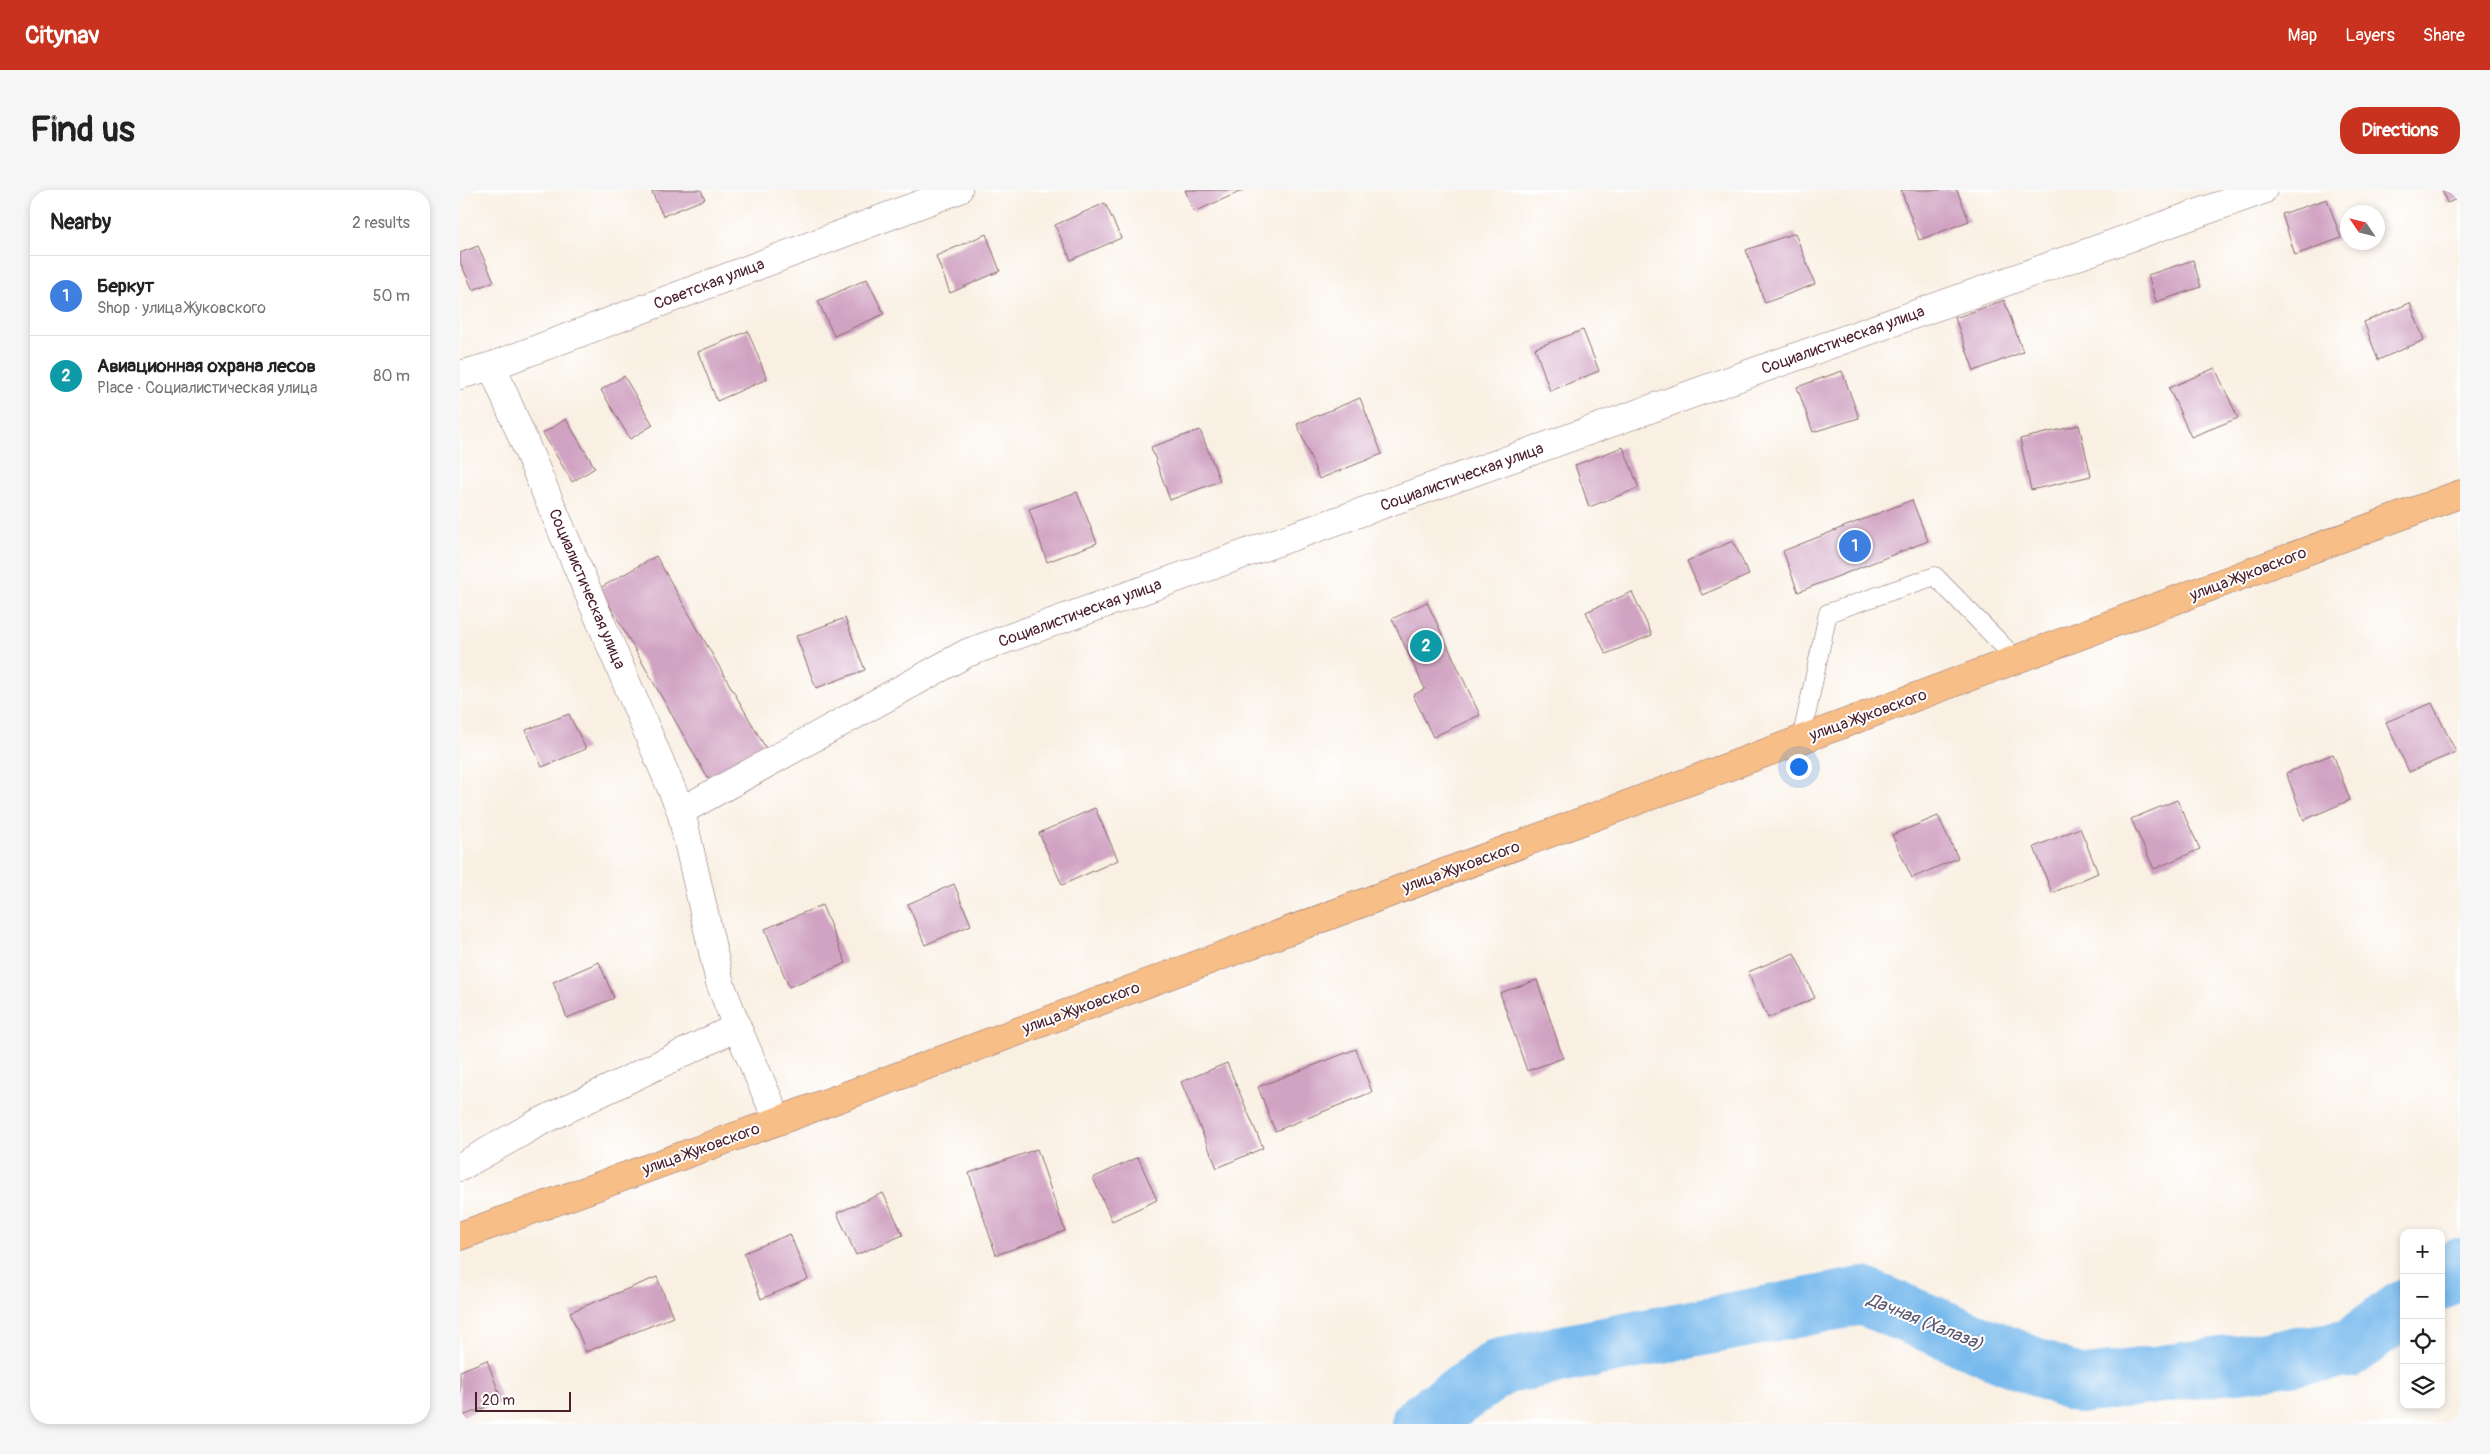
<!DOCTYPE html>
<html lang="en">
<head>
<meta charset="utf-8">
<style>
  :root { --surface:#fff; --page:#f6f6f6; --text:#222; --muted:#767676; --line:#e0e0e0; --accent:#c8321e }
  body { margin:0; font-family:Pangolin,sans-serif; background:var(--page); color:var(--text) }
  .controls { position:absolute; right:15px; bottom:15px; display:grid; overflow:hidden; border-radius:10px; box-shadow:0 2px 8px #0003 }
  .controls button { width:45px; height:45px; display:grid; place-items:center; padding:0; border:0; border-bottom:1px solid var(--line); background:var(--surface); color:var(--text); font:25px sans-serif }
  .compass { position:absolute; left:1880px; top:15px; width:45px; height:45px; border-radius:50%; background:var(--surface); box-shadow:0 2px 8px #0003; rotate:305deg }
  .scale { position:absolute; left:15px; bottom:12px; width:96px; box-sizing:border-box; padding-left:5px; border:2px solid #4a1f2b; border-top:0; font-size:14px; line-height:18px; white-space:nowrap; color:#4a1f2b; -webkit-text-stroke:4px #fff; paint-order:stroke }
  .you { position:absolute; left:1338px; top:576px; width:18px; height:18px; margin:-12px; border:4px solid #fff; border-radius:50%; background:#1a73e8; box-shadow:0 0 0 8px #1a73e833 }
  .badge { display:grid; place-items:center; width:32px; height:32px; border-radius:50%; background:var(--accent); color:#fff; font-size:16px; font-weight:700 }
  .pin { position:absolute; translate:-50% -50%; border:2px solid #fff; box-shadow:0 1px 5px #0006 }
  .list { margin:0; padding:0; list-style:none }
  h2 { display:flex; justify-content:space-between; align-items:center; height:65px; margin:0; padding:0 20px; font-size:21px }
  h2 small { font-size:16px; font-weight:400; color:var(--muted) }
  .list li { display:grid; grid-template-columns:32px 1fr auto; gap:15px; align-items:center; box-sizing:border-box; height:80px; padding:0 20px; border-top:1px solid var(--line) }
  .list b { display:block; font-size:19px; white-space:nowrap }
  .list p { margin:0; font-size:16px; white-space:nowrap; color:var(--muted) }
  .list em { font-size:16px; font-style:normal; color:var(--muted) }
  .icon { flex:none; width:28px; height:28px; fill:none; stroke:currentColor; stroke-width:2; stroke-linecap:round; stroke-linejoin:round }
  .map { position:relative; flex:none; width:2000px; height:1234px; overflow:hidden; border-radius:20px }
  header { display:flex; align-items:center; gap:30px; box-sizing:border-box; height:70px; padding:0 25px; background:var(--accent); color:#fff }
  header strong { font-size:24px }
  nav { display:flex; gap:28px; margin-inline-start:auto; font-size:18px }
  .intro { display:flex; align-items:center; justify-content:space-between; box-sizing:border-box; height:120px; padding:0 30px }
  h1 { margin:0; font-size:35px }
  .button { padding:12px 22px; border-radius:20px; background:var(--accent); color:#fff; font-size:18px; font-weight:700 }
  main { display:flex; gap:30px; padding:0 30px }
  aside { flex:1; background:var(--surface); border-radius:20px; box-shadow:0 2px 8px #0003 }
  .map>svg:first-child { display:block }
  .lines { fill:none; stroke-linecap:round; stroke-linejoin:round }
  .river { stroke:#78baed; stroke-width:58 }
  .building { fill:#d0a3c2 }
  .lane-casing { stroke:#87686b; stroke-width:19 }
  .street-casing { stroke:#87686b; stroke-width:29 }
  .primary-casing { stroke:#87686b; stroke-width:29 }
  .lane { stroke:#fff; stroke-width:18 }
  .street { stroke:#fff; stroke-width:28 }
  .primary { stroke:#f7be87; stroke-width:28 }
  .labels { text-anchor:middle; dominant-baseline:central; stroke-width:4; stroke-linejoin:round; paint-order:stroke }
  .street-label { font-size:16px; fill:#4a1f2b; stroke:#fff }
  .water-label { font-size:18px; font-style:italic; fill:#5a556f; stroke:#fff }
</style>
</head>
<body>
<header>
<strong>Citynav</strong>
<nav><a>Map</a><a>Layers</a><a>Share</a></nav>
</header>
<div class="intro"><h1>Find us</h1><a class="button">Directions</a></div>
<main>
<aside>
<h2>Nearby<small>2 results</small></h2>
<ul class="list">
<li><span class="badge" style="background:#3f7fe0">1</span><div><b>Беркут</b><p>Shop · улица Жуковского</p></div><em>50 m</em></li>
<li><span class="badge" style="background:#0f9aa8">2</span><div><b>Авиационная охрана лесов</b><p>Place · Социалистическая улица</p></div><em>80 m</em></li>
</ul>
</aside>
<div class="map">
<svg width="2000" height="1234" viewBox="0 0 2000 1234">
  <rect width="100%" height="100%" fill="#fff"/>
  <filter id="ink" filterUnits="userSpaceOnUse"><feTurbulence type="fractalNoise" baseFrequency=".02" numOctaves="2"/><feDisplacementMap in="SourceGraphic" scale="10" xChannelSelector="R" yChannelSelector="G"/><feConvolveMatrix kernelMatrix="1 2 1 2 8 2 1 2 1" color-interpolation-filters="sRGB"/></filter>
  <filter id="wash" filterUnits="userSpaceOnUse"><feTurbulence type="fractalNoise" baseFrequency=".0096" numOctaves="4" result="noise"/><feDisplacementMap in="SourceGraphic" scale="20" xChannelSelector="R" yChannelSelector="G"/><feGaussianBlur stdDeviation="1.12" result="paint"/><feColorMatrix in="noise" values="0 0 0 0 0 0 0 0 0 0 0 0 0 0 0 0 0 1.4 0 .05"/><feComposite in="paint" operator="in"/></filter>
  <g filter="url(#wash)">
    <rect width="100%" height="100%" fill="#f9f0e3"/>
    <g class="lines">
      <g class="river">
        <path d="M1981,1091L2000,1077"/>
        <path d="M959,1234L1041,1176L1402,1106L1620,1195L1889,1159L1944,1118"/>
      </g>
    </g>
    <g id="blocks">
      <g class="building">
        <path d="M191,0H241L245,9L203,26Z"/>
        <path d="M725,0H784L734,22Z"/>
        <path d="M1441,0H1497L1509,31L1459,50Z"/>
        <path d="M1982,0H2000V8L1987,13Z"/>
        <path d="M1867,9L1881,48L1835,65L1822,24Z"/>
        <path d="M645,13L661,48L611,70L595,35Z"/>
        <path d="M1335,43L1355,94L1305,113L1286,60Z"/>
        <path d="M526,44L540,81L490,103L476,66Z"/>
        <path d="M18,56L34,91L13,100L0,72V63Z"/>
        <path d="M1733,70L1741,97L1696,112L1688,85Z"/>
        <path d="M407,89L424,124L374,146L358,111Z"/>
        <path d="M1544,110L1563,162L1514,181L1495,128Z"/>
        <path d="M1950,113L1964,150L1918,170L1904,132Z"/>
        <path d="M1123,140L1139,181L1090,201L1075,158Z"/>
        <path d="M288,141L307,189L257,211L238,162Z"/>
        <path d="M1755,178L1778,228L1731,247L1709,198Z"/>
        <path d="M1382,181L1399,228L1353,242L1337,197Z"/>
        <path d="M164,186L193,235L170,249L141,200Z"/>
        <path d="M900,208L922,264L859,289L837,234Z"/>
        <path d="M106,229L135,278L112,292L83,243Z"/>
        <path d="M1619,235L1631,286L1571,300L1560,249Z"/>
        <path d="M740,240L760,291L710,310L691,257Z"/>
        <path d="M1163,257L1179,298L1129,317L1115,275Z"/>
        <path d="M617,302L637,353L587,372L569,319Z"/>
        <path d="M1452,310L1468,351L1338,402L1323,361Z"/>
        <path d="M1273,351L1289,385L1242,405L1227,371Z"/>
        <path d="M196,366L308,562L251,594L140,398Z"/>
        <path d="M1172,402L1192,445L1146,464L1126,422Z"/>
        <path d="M967,412L1020,525L973,547L953,505L965,499L932,429Z"/>
        <path d="M385,428L405,480L356,498L336,446Z"/>
        <path d="M1972,513L1996,562L1949,582L1926,532Z"/>
        <path d="M109,524L126,559L82,577L66,540Z"/>
        <path d="M1873,564L1890,610L1844,630L1826,583Z"/>
        <path d="M1717,610L1740,659L1694,679L1671,629Z"/>
        <path d="M635,618L658,670L602,695L579,643Z"/>
        <path d="M1478,626L1498,668L1452,688L1432,645Z"/>
        <path d="M1620,638L1638,683L1592,703L1574,657Z"/>
        <path d="M494,694L511,735L465,755L448,714Z"/>
        <path d="M362,715L386,773L329,797L305,739Z"/>
        <path d="M1334,763L1355,808L1308,828L1288,782Z"/>
        <path d="M139,772L154,808L107,828L93,792Z"/>
        <path d="M1077,790L1103,868L1067,881L1040,803Z"/>
        <path d="M896,859L912,902L815,941L798,897Z"/>
        <path d="M767,873L803,958L757,978L721,892Z"/>
        <path d="M577,959L605,1041L536,1065L509,983Z"/>
        <path d="M678,967L697,1010L652,1031L633,988Z"/>
        <path d="M423,1003L443,1045L396,1065L377,1023Z"/>
        <path d="M330,1044L348,1089L301,1109L284,1063Z"/>
        <path d="M197,1087L213,1127L126,1162L110,1122Z"/>
        <path d="M27,1170L42,1211L0,1227V1181Z"/>
      </g>
    </g>
  </g>
  <g filter="url(#ink)">
    <use href="#blocks" fill-opacity="0" stroke="#87686b" stroke-width="1"/>
    <g class="lines">
      <defs>
        <path id="lane" d="M1341,550L1368,423L1475,386L1557,470"/>
        <g id="street">
          <path d="M32,176L221,621L260,793L277,837L318,931"/>
          <path d="M0,185L32,176L498,0"/>
          <path d="M221,621L507,463L1803,0"/>
          <path d="M0,977L78,933L277,837"/>
        </g>
        <path id="primary" d="M0,1046L318,931L2000,304"/>
      </defs>
      <use href="#lane" class="lane-casing"/>
      <use href="#street" class="street-casing"/>
      <use href="#primary" class="primary-casing"/>
      <use href="#lane" class="lane"/>
      <use href="#street" class="street"/>
      <use href="#primary" class="primary"/>
    </g>
  </g>
  <g class="labels">
    <g class="street-label">
      <text transform="translate(249 94) rotate(-21)">Советская улица</text>
      <text transform="translate(1383 150) rotate(-20)">Социалистическая улица</text>
      <text transform="translate(1002 287) rotate(-20)">Социалистическая улица</text>
      <text transform="translate(1788 384) rotate(-21)">улица Жуковского</text>
      <text transform="translate(127 399) rotate(67)">Социалистическая улица</text>
      <text transform="translate(620 423) rotate(-20)">Социалистическая улица</text>
      <text transform="translate(1408 525) rotate(-20)">улица Жуковского</text>
      <text transform="translate(1001 677) rotate(-20)">улица Жуковского</text>
      <text transform="translate(621 818) rotate(-20)">улица Жуковского</text>
      <text transform="translate(241 959) rotate(-20)">улица Жуковского</text>
    </g>
    <g class="water-label">
      <text transform="translate(1465 1132) rotate(22)">Дачная (Халаза)</text>
    </g>
  </g>
</svg>
<div class="controls">
<button>+</button>
<button>−</button>
<button><svg class="icon" aria-label="locate" viewBox="0 0 24 24"><circle cx="12" cy="12" r="6"/><path d="M12 2v4M12 18v4M2 12h4M18 12h4"/></svg></button>
<button><svg class="icon" aria-label="layers" viewBox="0 0 24 24"><path d="M12 4l9 5-9 5-9-5zM3 14l9 5 9-5"/></svg></button>
</div>
<svg class="compass" viewBox="-18 -18 36 36"><path d="M0-13l5 13h-10z" fill="#e53935"/><path d="M0 13l5-13h-10z" fill="#767676"/></svg>
<div class="scale">20 m</div>
<div class="you"></div>
<div class="pin badge" style="left:1395px;top:356px;background:#3f7fe0">1</div>
<div class="pin badge" style="left:966px;top:456px;background:#0f9aa8">2</div>
</div>
</main>
</body>
</html>
